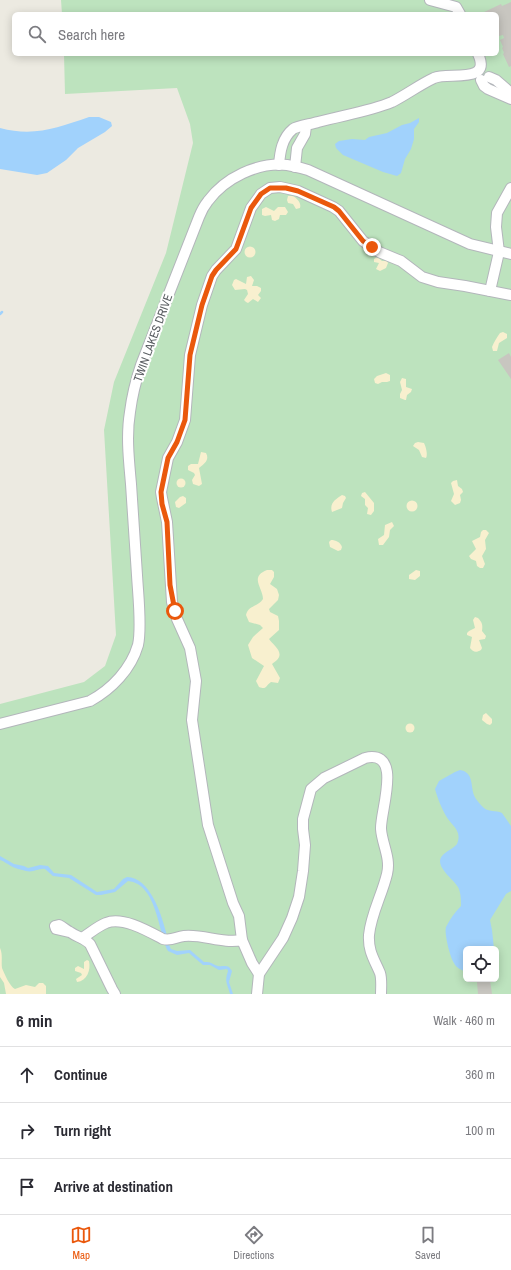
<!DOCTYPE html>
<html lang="en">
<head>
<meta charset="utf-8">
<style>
  :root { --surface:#fff; --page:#f2f2f3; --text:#2b2b33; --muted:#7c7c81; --line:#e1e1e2; --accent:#ea580c }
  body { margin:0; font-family:"Archivo Narrow",sans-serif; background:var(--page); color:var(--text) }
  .controls { position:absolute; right:12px; bottom:12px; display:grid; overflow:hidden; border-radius:6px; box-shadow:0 2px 10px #0003 }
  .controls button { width:36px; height:36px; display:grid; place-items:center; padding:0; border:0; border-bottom:1px solid var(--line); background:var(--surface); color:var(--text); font:20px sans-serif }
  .stop { position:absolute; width:12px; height:12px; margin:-9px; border:3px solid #ea580c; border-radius:50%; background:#fff }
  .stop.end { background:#ea580c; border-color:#fff; box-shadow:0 1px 4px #0008 }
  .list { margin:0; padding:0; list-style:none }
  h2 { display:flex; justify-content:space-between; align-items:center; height:52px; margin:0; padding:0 16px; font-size:17px }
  h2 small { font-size:13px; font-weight:400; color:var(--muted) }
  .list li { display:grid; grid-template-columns:26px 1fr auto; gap:12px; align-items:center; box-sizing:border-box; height:56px; padding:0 16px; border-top:1px solid var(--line) }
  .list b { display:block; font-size:15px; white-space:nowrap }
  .list em { font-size:13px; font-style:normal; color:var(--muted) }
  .icon { flex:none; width:22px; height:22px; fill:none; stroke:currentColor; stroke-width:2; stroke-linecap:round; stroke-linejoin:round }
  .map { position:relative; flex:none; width:511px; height:994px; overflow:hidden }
  .search { position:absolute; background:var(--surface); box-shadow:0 2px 10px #0003; left:12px; right:12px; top:12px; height:44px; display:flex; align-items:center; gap:10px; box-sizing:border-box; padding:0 14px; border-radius:6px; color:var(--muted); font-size:15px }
  .sheet { height:220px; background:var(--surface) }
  nav { display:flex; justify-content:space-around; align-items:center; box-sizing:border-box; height:56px; border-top:1px solid var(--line); background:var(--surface); font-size:11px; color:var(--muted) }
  nav a { display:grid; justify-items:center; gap:2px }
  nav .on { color:var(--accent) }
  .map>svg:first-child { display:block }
  .green { fill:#bde3be; fill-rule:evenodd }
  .sand { fill:#f8f0cf }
  .water { fill:#a1d2fc }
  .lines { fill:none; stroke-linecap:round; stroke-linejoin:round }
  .stream { stroke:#a1d2fc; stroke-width:2.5 }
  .building { fill:#c8c6c0 }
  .minor-casing { stroke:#b3b6bb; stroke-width:12 }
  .minor { stroke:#fff; stroke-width:10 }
  .route { stroke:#ea580c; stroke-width:5 }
  .labels { text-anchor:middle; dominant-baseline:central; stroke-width:4; stroke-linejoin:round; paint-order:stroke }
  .street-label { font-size:12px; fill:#595d61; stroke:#fff }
</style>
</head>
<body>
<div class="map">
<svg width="511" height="994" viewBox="0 0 511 994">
  <rect width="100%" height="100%" fill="#eceae1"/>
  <path class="green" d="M61,0H511V994H0V704L84,682L105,666L116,635L104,430L114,382L166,253L193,143L190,124L177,88L65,94L64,54H497V14H62ZM466,949H496V979H466Z"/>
  <g class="sand">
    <path d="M288,196H292C296,197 302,203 300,208L296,209L293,204L288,203L287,200Z"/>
    <path d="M266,207L274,211L278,207H285L288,212L286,215H280L279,219L275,221L272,220L271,215L265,216L262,215V209Z"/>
    <circle cx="250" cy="252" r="5.5"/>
    <path d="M377,257L382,261H387L388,263L386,268L380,271L376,269L379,263L374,262V259Z"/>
    <path d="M251,276L254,280L252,286H257L261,288V291L258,295L261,298L258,302L253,299L248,303L246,302L244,300L248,294L247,290L245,289L235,290L232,285L234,280L236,279L246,284L247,277Z"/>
    <path d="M503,332L507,334V338L499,343L497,351H493L492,347C494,342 497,337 500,333Z"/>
    <path d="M386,373L390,375V381L387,382H382L378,384L375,383L374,379L377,376Z"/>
    <path d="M402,378L406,379V387L412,389L411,392L407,395L406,400H405L400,398V394L402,390L400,382Z"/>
    <path d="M418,442L424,443C426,447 428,455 426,458L422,457L419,450L413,446L415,443Z"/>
    <path d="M201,452L206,453C210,460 204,464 199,468L202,484L199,486L193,484L192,480L195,475L194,473L188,470V466L191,464H198Z"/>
    <circle cx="181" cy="483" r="4.5"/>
    <path d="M457,480L458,486L462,489L463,492L460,495L461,500L460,503L455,505L451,501L454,494L451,483L453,481Z"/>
    <path d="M365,492L374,503V511L371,515L367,514L368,508L365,505V499L361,496L362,493Z"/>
    <path d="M342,495L345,496L346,498L343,503L342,508L332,512C329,503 336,499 342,495Z"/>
    <path d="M183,496L186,498V503L179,508L176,507L175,502L180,497Z"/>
    <circle cx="412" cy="506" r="5.5"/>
    <path d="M392,522L394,526L390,530L389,537L383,545H379L378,539L384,535L385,525Z"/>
    <path d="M483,530H486L489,533L485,540L486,549L482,556L485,564L483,568H480L477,566L476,561L471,559L469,556L476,549L472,541L480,537L481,532Z"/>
    <path d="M331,540C336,540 340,542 342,547L341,550L338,551L330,547L329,542Z"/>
    <path d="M267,570H272L274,572V577L270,584L277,589L279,595L278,600L269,609L270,612L278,616L279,621V630L269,639C272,644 285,652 277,660C276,661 274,662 272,664L280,678L278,683L271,682C265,686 267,690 259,687L256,681L264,666L252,658L248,645L253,637L263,628L260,625L249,622L246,615C248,605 258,607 263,599C263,588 249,577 267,570Z"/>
    <path d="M416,570L420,571V576L415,580L409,579V575Z"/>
    <path d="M475,617L478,618C482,622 483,625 482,631L486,636L485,639L479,640L482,648L481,650C476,653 473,652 470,648L472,637L467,635V633L469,631L475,628L473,620Z"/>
    <path d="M486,713L492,719V723L490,725L487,724L482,720L483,715Z"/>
    <circle cx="410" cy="728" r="4.5"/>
    <path d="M0,948C3,955 1,961 2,968C4,973 10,987 15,989L26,985L35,987L39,983H43L46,986V994H6L4,983L0,977Z"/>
    <path d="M87,960L89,961C91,970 87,981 77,982L76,979L82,975L81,973L75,971V968L78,966L84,969V962Z"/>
  </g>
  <g class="water">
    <path d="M89,117H99L111,122L112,126L105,132L78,148L66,160L47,173L37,175L0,169V128C34,137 57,128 89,117Z"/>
    <path d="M419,118V122L414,129V139L411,149L405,159L401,173L397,176L383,172L343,155L336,148L335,144L339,141L352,139L365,140L369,137L387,133L402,125L410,123Z"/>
    <path d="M460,770C472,772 471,782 473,792C474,798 480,804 484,808C488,812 496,810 502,813L511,826V891L506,894L490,920L492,930L494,949H466V972C462,970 456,968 454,963C450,957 444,933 446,927C450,919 455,912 461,906C461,900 461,893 458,887C453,879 434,866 442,856C446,851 453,849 457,844C462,832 454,827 448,819C443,812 437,797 435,789L439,781L455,772Z"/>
    <path d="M0,856L14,864L24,866L28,868L40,865L48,866L54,873L71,875L97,892L114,889L123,879L127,877C150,878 161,913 166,932C168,939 167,942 171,949L177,951L190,950L204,962C213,962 211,964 218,966C222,967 225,965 229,967L232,971L229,982L233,994H230C228,984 224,983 228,971L227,969L219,970L210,965H203L189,953L177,955L168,951C158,931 157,884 128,881L115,892L101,895H96L69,878L53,876L45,869C39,868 33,873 26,871C22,870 14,868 11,866C7,864 4,861 0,860Z"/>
  </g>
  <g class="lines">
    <path class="stream" d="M0,314L2,312"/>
  </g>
  <g class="building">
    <path d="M511,2V66L509,67L503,54L504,53L502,48L503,47L500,40L504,38L503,35L499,36L497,32V14H480L501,4L502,6Z"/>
    <path d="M509,353L511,357V379L498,360Z"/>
    <path d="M490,980L492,994H478L477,982Z"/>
  </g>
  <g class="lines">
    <defs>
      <g id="minor">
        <path d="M430,0L456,7L460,14"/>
        <path d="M489,77L496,80L511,93"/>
        <path d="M481,80L484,86L488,89L511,99"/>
        <path d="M279,165C280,152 282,138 293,129C297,126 312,124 318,122C343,115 368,112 392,102C406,95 419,85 434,78C449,72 492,84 478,54"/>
        <path d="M295,167L297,148L305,134L306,126"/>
        <path d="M490,291L499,252L496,227L497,213L511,188"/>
        <path d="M0,724L90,701C112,689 131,669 138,645C142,627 138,594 137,575C135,545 133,515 131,484C129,461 126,436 130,412C132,396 136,380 141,365L199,217C201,212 204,206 208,201C225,178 257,162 287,165C294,166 301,168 308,170L470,244L511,254"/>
        <path d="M69,932L56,929L55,926L59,925C63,927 66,930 70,932C77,937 84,938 90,944L112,989L115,994"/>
        <path d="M82,938C90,933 98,926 106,923C122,916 148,931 163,939C172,941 176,937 184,936C204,934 222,944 242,940L252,963L259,974"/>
        <path d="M242,940L239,916L233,903L208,825L192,720L196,681L190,648L177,619L172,602L167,522L162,498L161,492L168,458L177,442L185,420L190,355L202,305L212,276L216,270L236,249L251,208L261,194L270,188L280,187L298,191L333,207L339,211L363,241L379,252L401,261L422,277L438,282L465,286L511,295"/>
        <path d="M257,994L259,974L283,938L292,918L299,897L303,871L305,845L303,829V819L311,789L324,778L365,758C404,749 380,811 381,829C382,844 391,858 387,874C382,895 371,914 369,935C368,951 374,959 380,973C382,979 381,988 381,994"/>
      </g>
    </defs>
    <use href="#minor" class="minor-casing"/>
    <use href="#minor" class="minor"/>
  </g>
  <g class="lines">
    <path class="route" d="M175,611L170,585L167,522L162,504L161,492L168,458L177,442L185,420L190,355L202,305L212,276L216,270L236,249L251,208L261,194L270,188H286L298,191L334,207L339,211L363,241L372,247"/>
  </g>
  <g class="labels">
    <g class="street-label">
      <text transform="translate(153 338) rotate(-70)">TWIN LAKES DRIVE</text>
    </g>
  </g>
</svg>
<div class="controls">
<button><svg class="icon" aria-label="locate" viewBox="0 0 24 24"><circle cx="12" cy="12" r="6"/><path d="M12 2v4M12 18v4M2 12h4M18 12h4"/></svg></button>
</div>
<div class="stop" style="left:175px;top:611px"></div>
<div class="stop end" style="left:372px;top:247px"></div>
<div class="search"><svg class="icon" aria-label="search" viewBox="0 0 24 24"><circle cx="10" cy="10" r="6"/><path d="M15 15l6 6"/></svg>Search here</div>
</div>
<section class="sheet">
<h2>6 min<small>Walk · 460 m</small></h2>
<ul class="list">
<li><svg class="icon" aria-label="ahead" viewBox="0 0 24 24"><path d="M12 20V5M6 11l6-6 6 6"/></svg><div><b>Continue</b></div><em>360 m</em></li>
<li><svg class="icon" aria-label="right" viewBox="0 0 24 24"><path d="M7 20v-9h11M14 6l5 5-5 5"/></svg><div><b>Turn right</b></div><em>100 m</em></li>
<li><svg class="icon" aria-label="arrive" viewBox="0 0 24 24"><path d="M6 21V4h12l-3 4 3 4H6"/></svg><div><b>Arrive at destination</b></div></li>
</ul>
</section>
<nav>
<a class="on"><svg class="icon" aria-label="map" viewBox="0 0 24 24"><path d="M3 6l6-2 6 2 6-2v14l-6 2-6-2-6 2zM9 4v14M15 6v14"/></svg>Map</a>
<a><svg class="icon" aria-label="directions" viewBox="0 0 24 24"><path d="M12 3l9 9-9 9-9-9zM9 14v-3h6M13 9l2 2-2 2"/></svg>Directions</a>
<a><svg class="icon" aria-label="saved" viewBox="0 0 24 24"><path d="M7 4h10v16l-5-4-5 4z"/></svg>Saved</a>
</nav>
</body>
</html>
